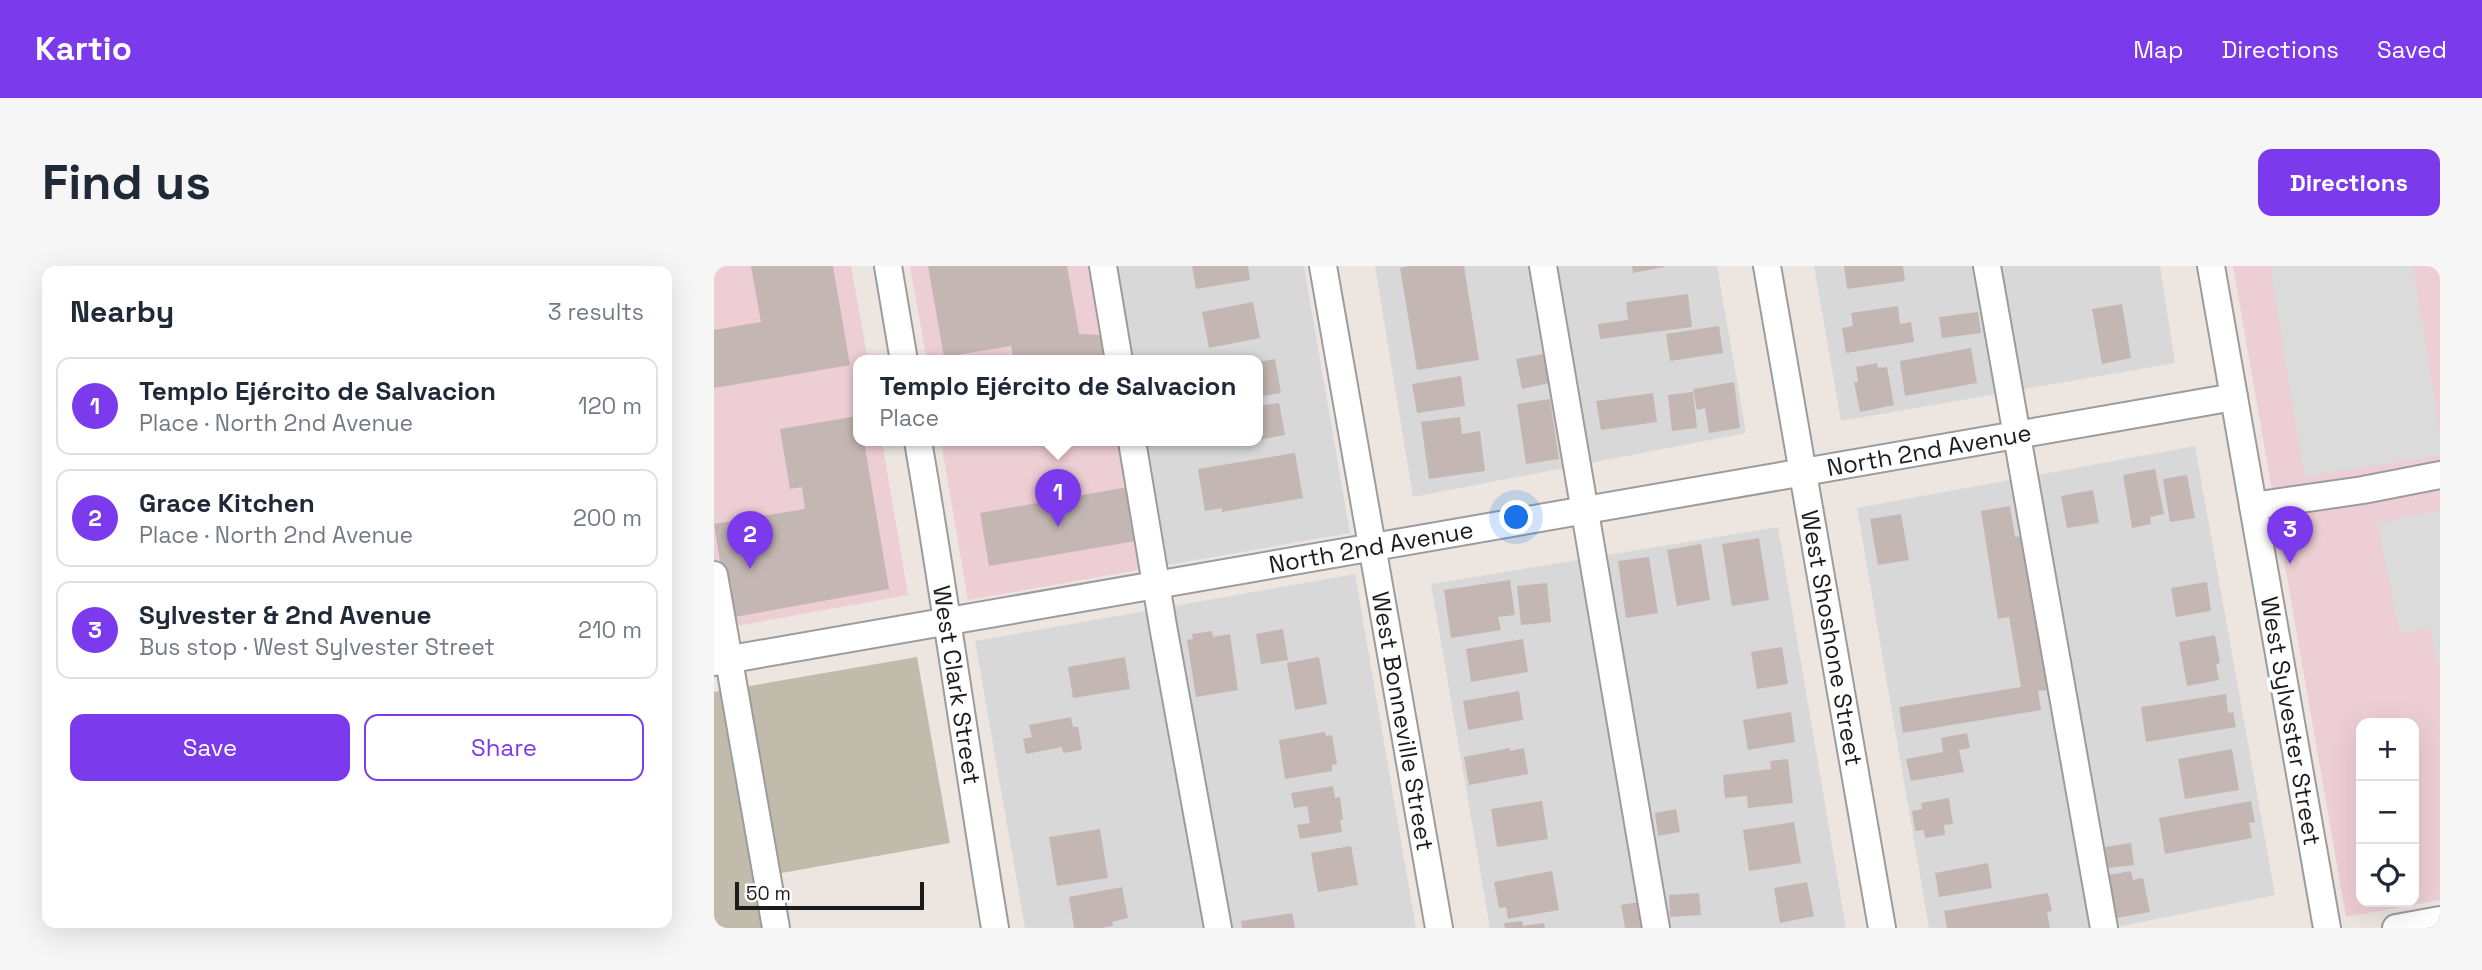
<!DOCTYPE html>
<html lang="en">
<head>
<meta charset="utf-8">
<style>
  :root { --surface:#fff; --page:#f6f6f7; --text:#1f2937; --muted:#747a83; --line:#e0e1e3; --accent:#7c3aed }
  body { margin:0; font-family:"Space Grotesk",sans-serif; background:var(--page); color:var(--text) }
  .controls { position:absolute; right:21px; bottom:21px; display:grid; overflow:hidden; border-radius:14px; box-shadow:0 7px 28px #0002 }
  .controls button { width:63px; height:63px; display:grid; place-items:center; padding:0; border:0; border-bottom:2px solid var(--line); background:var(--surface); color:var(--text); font:35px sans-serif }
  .scale { position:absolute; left:21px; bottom:18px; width:189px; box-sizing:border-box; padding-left:7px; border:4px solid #1b1b1b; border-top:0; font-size:19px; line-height:24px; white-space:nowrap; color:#1b1b1b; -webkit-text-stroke:5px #fff; paint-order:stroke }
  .you { position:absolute; left:803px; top:252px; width:24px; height:24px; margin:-18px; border:5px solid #fff; border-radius:50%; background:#1a73e8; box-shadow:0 0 0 10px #1a73e833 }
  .badge { display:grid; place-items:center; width:46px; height:46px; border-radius:50%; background:var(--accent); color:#fff; font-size:23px; font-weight:700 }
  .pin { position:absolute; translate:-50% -58px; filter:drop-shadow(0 2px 4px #0008) }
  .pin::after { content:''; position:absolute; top:37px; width:24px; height:21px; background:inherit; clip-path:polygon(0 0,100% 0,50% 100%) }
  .popup { position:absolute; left:139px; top:89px; width:410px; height:91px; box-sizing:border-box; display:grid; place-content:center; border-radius:14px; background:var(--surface); filter:drop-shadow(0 2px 5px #0005); font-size:23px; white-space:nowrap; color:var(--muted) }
  .popup b { font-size:26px; color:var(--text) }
  .popup::after { content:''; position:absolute; left:50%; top:100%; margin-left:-14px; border:14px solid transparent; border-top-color:var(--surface) }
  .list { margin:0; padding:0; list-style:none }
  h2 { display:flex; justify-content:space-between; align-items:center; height:91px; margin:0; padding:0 28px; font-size:30px }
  h2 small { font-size:23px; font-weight:400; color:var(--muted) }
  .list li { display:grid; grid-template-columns:46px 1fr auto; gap:21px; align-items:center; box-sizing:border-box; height:98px; margin:0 14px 14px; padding:0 14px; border:2px solid var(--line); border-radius:14px }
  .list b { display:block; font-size:26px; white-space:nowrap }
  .list p { margin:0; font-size:23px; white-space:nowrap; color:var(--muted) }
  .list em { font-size:23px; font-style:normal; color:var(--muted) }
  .actions { display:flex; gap:14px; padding:21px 28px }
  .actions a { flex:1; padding:16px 0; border:2px solid var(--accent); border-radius:14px; text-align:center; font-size:24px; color:var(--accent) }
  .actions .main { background:var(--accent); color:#fff }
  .icon { flex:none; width:38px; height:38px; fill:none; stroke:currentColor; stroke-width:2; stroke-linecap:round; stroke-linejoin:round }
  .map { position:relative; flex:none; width:1726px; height:662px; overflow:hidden; border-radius:14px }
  header { display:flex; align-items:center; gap:42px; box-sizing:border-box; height:98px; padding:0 35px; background:var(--accent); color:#fff }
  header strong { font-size:33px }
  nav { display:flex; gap:38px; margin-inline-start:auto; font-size:24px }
  .intro { display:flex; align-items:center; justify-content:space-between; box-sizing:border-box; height:168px; padding:0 42px }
  h1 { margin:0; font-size:49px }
  .button { padding:18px 32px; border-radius:14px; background:var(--accent); color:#fff; font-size:24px; font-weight:700 }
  main { display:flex; gap:42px; padding:0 42px }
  aside { flex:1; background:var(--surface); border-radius:14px; box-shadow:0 7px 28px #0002 }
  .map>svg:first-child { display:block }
  .residential { fill:#d9d8d8 }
  .commercial { fill:#eeced5; fill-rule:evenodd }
  .construction { fill:#c1bbac }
  .parking { fill:#dbdbdb }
  .building { fill:#c4b6b3 }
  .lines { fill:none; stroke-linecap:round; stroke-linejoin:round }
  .minor-casing { stroke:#9c9c9c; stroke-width:30 }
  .minor { stroke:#fff; stroke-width:26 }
  .labels { text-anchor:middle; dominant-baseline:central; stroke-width:7; stroke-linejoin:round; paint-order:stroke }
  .street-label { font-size:24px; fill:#1b1b1b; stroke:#fff }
</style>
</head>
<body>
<header>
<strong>Kartio</strong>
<nav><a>Map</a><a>Directions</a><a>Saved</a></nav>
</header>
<div class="intro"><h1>Find us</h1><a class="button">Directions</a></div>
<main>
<aside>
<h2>Nearby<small>3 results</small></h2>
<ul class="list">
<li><span class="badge">1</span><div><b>Templo Ejército de Salvacion</b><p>Place · North 2nd Avenue</p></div><em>120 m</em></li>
<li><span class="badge">2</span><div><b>Grace Kitchen</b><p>Place · North 2nd Avenue</p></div><em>200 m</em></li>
<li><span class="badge">3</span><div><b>Sylvester &amp; 2nd Avenue</b><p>Bus stop · West Sylvester Street</p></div><em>210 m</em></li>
</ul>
<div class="actions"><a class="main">Save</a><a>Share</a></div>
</aside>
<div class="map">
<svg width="1726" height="662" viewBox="0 0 1726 662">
  <rect width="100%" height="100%" fill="#ede5e0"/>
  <g class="residential">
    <path d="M390,0H590L636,267L442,301L420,175H544V95H406Z"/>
    <path d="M661,0H1003L1032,167L699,231Z"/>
    <path d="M1100,0H1446L1461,97L1127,155Z"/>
    <path d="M1481,180L1561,629L1398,662H1215L1143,242Z"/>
    <path d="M1064,261L1132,662H776L717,318Z"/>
    <path d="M641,308L702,662H311L261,375Z"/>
  </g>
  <g class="commercial">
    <path d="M0,0H137L154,95H145V175H168L194,329L0,364Z"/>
    <path d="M196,0H390L406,95H213Z"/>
    <path d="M1519,0H1726V634L1632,651ZM1647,457H1700V636H1647Z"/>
    <path d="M227,175H420L442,301L254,334Z"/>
  </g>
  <path class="construction" d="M203,391L236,577L62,608L71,662H0V426Z"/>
  <g class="parking">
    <path d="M1556,0H1699L1726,165V189L1590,211Z"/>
    <path d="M1726,244V397L1723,398L1715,362L1686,368L1663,257Z"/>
  </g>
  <g class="building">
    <path d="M37,0H119L136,99L0,122V64L47,56Z"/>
    <path d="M214,0H353L365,68L388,69L392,95H300L297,80L230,91Z"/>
    <path d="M478,0H534L536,14L482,23Z"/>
    <path d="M696,0H750L765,94L703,104L686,2Z"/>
    <path d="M918,0H950V1L919,7Z"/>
    <path d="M1130,0H1189L1191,15L1133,23Z"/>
    <path d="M974,28L978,61L886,73L884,58L914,54L912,36Z"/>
    <path d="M539,36L546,72L495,82L488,46Z"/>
    <path d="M1408,38L1417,92L1388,98L1378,43Z"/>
    <path d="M1184,40L1186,58L1197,56L1200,76L1132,87L1128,62L1139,60L1137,47Z"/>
    <path d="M1264,46L1267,67L1228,72L1225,51Z"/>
    <path d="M1005,60L1009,87L956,95L952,68Z"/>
    <path d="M1257,82L1263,117L1191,130L1186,95Z"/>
    <path d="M834,87L840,116L808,123L802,93Z"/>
    <path d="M561,93L567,127L544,131V96Z"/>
    <path d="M1163,97L1164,102L1173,101L1180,139L1146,146L1140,116H1144L1142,101Z"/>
    <path d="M747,110L751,140L703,147L698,118Z"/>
    <path d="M1020,116L1026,162L995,167L991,142L983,144L979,123Z"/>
    <path d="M979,126L983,162L958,165L954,129Z"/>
    <path d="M939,127L943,156L887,164L882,135Z"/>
    <path d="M836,133L845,193L812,198L803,138Z"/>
    <path d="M565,137L571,169L544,174V140Z"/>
    <path d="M144,150V175H150L175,323L15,352L0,258L91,243L88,221L76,223L66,163Z"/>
    <path d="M746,151L748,168L766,165L771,205L715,213L707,156Z"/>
    <path d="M581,187L589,232L508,246V242L491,245L484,203Z"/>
    <path d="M1441,203L1450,248L1436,251L1437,258L1418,262L1409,209Z"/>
    <path d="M1473,209L1481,252L1456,256L1449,213Z"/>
    <path d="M414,221L422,275L275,300L266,247Z"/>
    <path d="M1379,224L1385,257L1353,262L1347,230Z"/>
    <path d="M1296,240L1301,271L1308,270L1333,424L1324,425L1327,444L1189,467L1185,441L1307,421L1295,351L1284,353L1267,245Z"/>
    <path d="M1187,248L1195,294L1164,299L1156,253Z"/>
    <path d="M1045,272L1055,334L1018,340L1008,278Z"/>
    <path d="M987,278L996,334L963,340L953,284Z"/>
    <path d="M935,291L944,347L912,352L904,295Z"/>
    <path d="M796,314L801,349L784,351L787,364L737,372L730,324Z"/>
    <path d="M1493,316L1497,345L1462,351L1457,322Z"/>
    <path d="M833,317L837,356L807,359L803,320Z"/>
    <path d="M569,363L574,394L547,398L542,368Z"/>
    <path d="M498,365L499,371L516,368L524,424L482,431L473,374L479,373L478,368Z"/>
    <path d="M1501,369L1506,397L1502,398L1505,414L1473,420L1465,376Z"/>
    <path d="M809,373L814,406L757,416L752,383Z"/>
    <path d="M1068,381L1074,418L1043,423L1037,386Z"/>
    <path d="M411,391L416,423L359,432L354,401Z"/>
    <path d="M605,391L613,438L581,444L573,397Z"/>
    <path d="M805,425L809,454L754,464L749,435Z"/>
    <path d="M1512,428L1514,447L1519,446L1522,461L1432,476L1427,441Z"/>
    <path d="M1077,446L1081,476L1034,484L1029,454Z"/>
    <path d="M357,451L359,461H364L368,484L349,487L348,481L312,488L309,473L318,471L315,459Z"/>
    <path d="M611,466L612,470L618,469L623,498L618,499V505L571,513L565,474Z"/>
    <path d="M1253,467L1256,482L1245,484L1250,506L1197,515L1192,493L1229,486L1227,472Z"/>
    <path d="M796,482V485L810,482L814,508L755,519L750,491Z"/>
    <path d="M1518,483L1525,524L1471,533L1464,493Z"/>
    <path d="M1074,493L1079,537L1034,542L1033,530L1011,532L1009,509L1057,503L1056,495Z"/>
    <path d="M619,520L621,532L626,531L629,554H626L628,566L586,573L583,559L596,557L593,540L580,542L577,527Z"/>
    <path d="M1235,532L1239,558L1230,559L1231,569L1211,572L1210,564L1201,565L1198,545L1208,543L1207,537Z"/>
    <path d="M828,535L834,573L783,581L777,543Z"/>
    <path d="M1537,535L1541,556L1535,557L1538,572L1451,588L1445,552Z"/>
    <path d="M962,543L966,566L944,570L941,547Z"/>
    <path d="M1080,556L1087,597L1035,605L1029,564Z"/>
    <path d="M386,563L394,612L343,620L335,571Z"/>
    <path d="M1417,577L1420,599L1394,602L1391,581Z"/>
    <path d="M637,580L644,619L604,626L597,587Z"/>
    <path d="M1274,597L1278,622L1225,631L1221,607Z"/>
    <path d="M838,605L845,644L794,653L792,641L785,642L780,616Z"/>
    <path d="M1417,605L1419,614L1429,612L1436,646L1397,653L1389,610Z"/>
    <path d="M1093,616L1100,650L1066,657L1060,622Z"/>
    <path d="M408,621L414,652L398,656L399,660L386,662H360L355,631Z"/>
    <path d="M985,627L987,649L956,651L955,629Z"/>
    <path d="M1334,627L1338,645L1333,646L1336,662H1233L1230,645Z"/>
    <path d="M931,635L935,662H911L907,639Z"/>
    <path d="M578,647L581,662H528L527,655Z"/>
    <path d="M808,655L809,660L830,657L831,662H791L790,657Z"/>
  </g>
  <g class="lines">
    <defs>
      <g id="minor">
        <path d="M174,0L190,95"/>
        <path d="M389,0L405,95"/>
        <path d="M609,0L725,662"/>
        <path d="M829,0L942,662"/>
        <path d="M1053,0L1168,662"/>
        <path d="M1273,0L1390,662"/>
        <path d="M1497,0L1613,662"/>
        <path d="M204,175C232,337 254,500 281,662"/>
        <path d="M418,175L449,360L504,662"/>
        <path d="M1539,240L1649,224L1726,209"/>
        <path d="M0,309L62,662"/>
        <path d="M0,396L1520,131"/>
        <path d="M1682,662L1726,654"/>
      </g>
    </defs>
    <use href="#minor" class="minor-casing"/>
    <use href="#minor" class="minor"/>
  </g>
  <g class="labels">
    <g class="street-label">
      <text transform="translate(1215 184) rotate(-10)">North 2nd Avenue</text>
      <text transform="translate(657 281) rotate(-10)">North 2nd Avenue</text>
      <text transform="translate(1118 372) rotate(80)">West Shoshone Street</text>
      <text transform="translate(243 419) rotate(81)">West Clark Street</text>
      <text transform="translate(689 455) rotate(80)">West Bonneville Street</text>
      <text transform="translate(1577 455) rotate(80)">West Sylvester Street</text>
    </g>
  </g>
</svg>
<div class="controls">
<button>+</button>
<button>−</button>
<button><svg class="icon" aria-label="locate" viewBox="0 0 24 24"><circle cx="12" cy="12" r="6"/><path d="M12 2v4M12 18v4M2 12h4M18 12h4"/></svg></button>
</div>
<div class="scale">50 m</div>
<div class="you"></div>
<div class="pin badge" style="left:344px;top:261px">1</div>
<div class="popup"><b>Templo Ejército de Salvacion</b>Place</div>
<div class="pin badge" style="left:36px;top:303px">2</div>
<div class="pin badge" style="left:1576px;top:298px">3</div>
</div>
</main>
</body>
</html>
